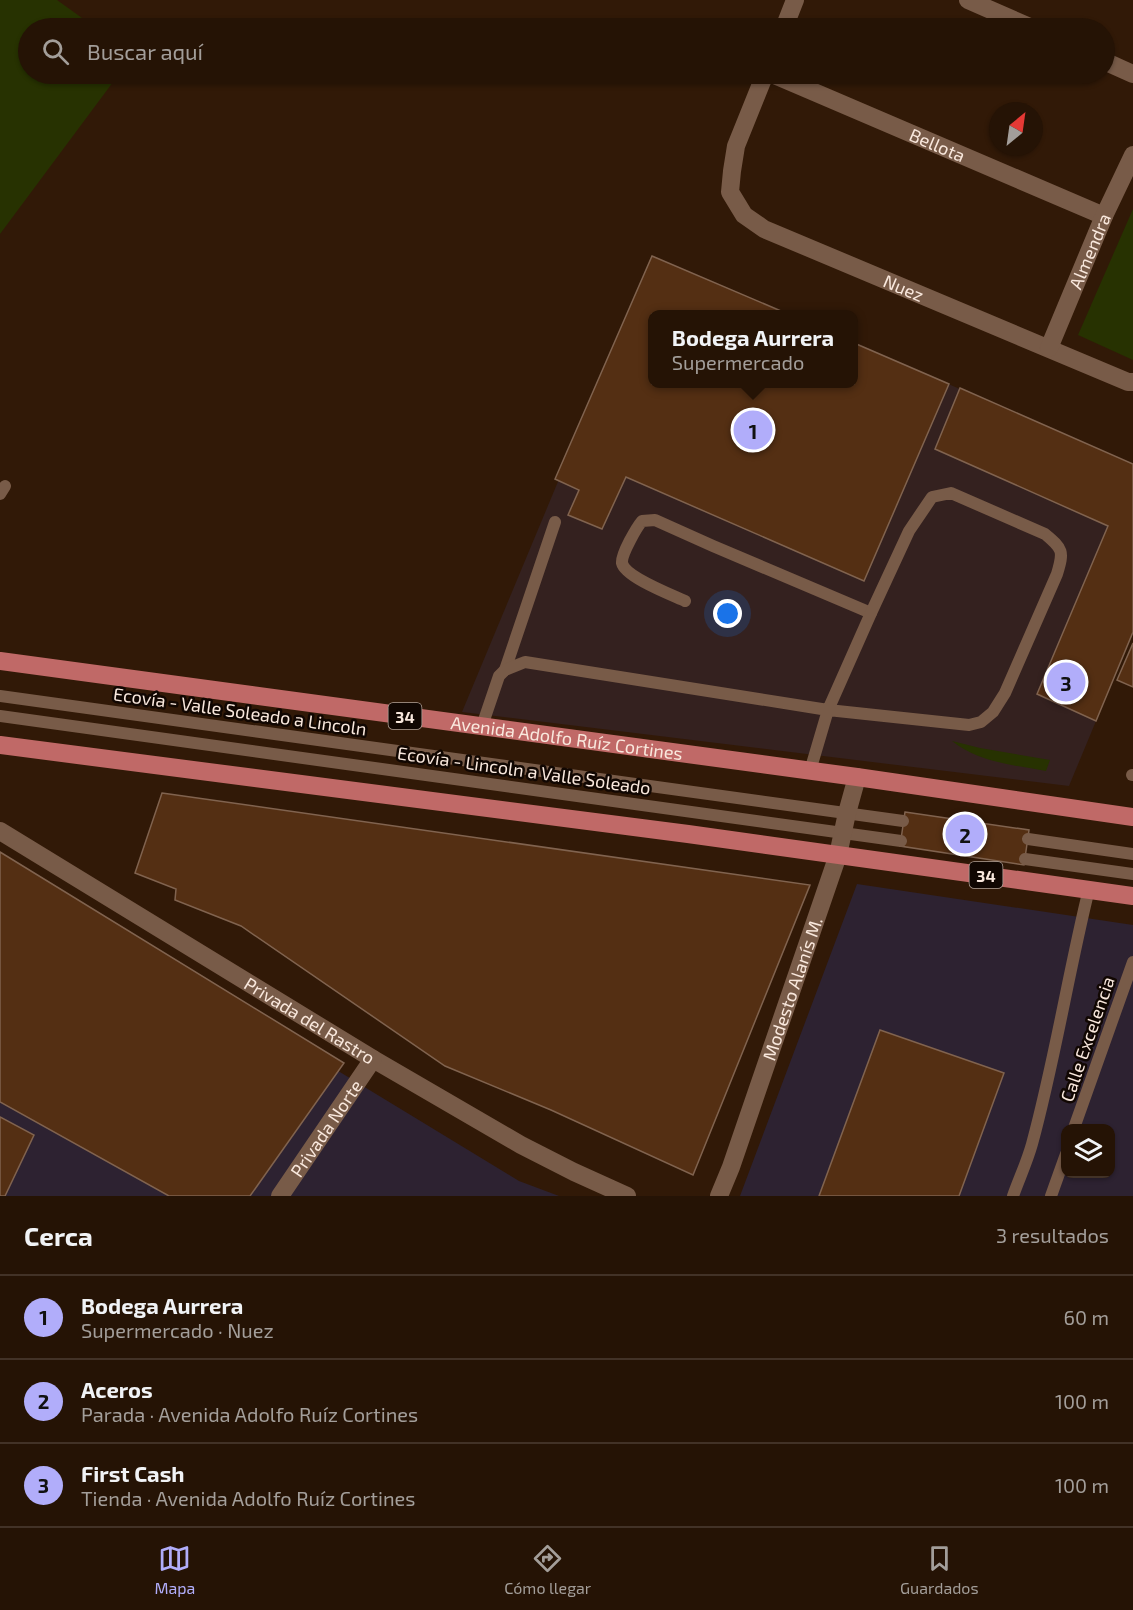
<!DOCTYPE html>
<html lang="es">
<head>
<meta charset="utf-8">
<style>
  :root { --surface:#251305; --page:#2d1c0f; --text:#f1f3f6; --muted:#a39e9a; --line:#423227; --accent:#b1adfa }
  body { margin:0; font-family:"Exo 2",sans-serif; background:var(--page); color:var(--text) }
  .controls { position:absolute; right:18px; bottom:18px; display:grid; overflow:hidden; border-radius:12px; box-shadow:0 2px 4px #0004 }
  .controls button { width:54px; height:54px; display:grid; place-items:center; padding:0; border:0; border-bottom:2px solid var(--line); background:var(--surface); color:var(--text); font:30px sans-serif }
  .compass { position:absolute; left:989px; top:102px; width:54px; height:54px; border-radius:50%; background:var(--surface); box-shadow:0 2px 4px #0004; rotate:29deg }
  .you { position:absolute; left:728px; top:614px; width:21px; height:21px; margin:-15px; border:4px solid #fff; border-radius:50%; background:#1a73e8; box-shadow:0 0 0 9px #1a73e833 }
  .badge { display:grid; place-items:center; width:39px; height:39px; border-radius:50%; background:var(--accent); color:#111; font-size:20px; font-weight:700 }
  .pin { position:absolute; translate:-50% -50%; border:3px solid #fff; box-shadow:0 2px 6px #0006 }
  .popup { position:absolute; left:648px; top:310px; width:210px; height:78px; box-sizing:border-box; display:grid; place-content:center; border-radius:12px; background:var(--surface); filter:drop-shadow(0 2px 4px #0005); font-size:20px; white-space:nowrap; color:var(--muted) }
  .popup b { font-size:22px; color:var(--text) }
  .popup::after { content:''; position:absolute; left:50%; top:100%; margin-left:-12px; border:12px solid transparent; border-top-color:var(--surface) }
  .list { margin:0; padding:0; list-style:none }
  h2 { display:flex; justify-content:space-between; align-items:center; height:78px; margin:0; padding:0 24px; font-size:26px }
  h2 small { font-size:20px; font-weight:400; color:var(--muted) }
  .list li { display:grid; grid-template-columns:39px 1fr auto; gap:18px; align-items:center; box-sizing:border-box; height:84px; padding:0 24px; border-top:2px solid var(--line) }
  .list b { display:block; font-size:22px; white-space:nowrap }
  .list p { margin:0; font-size:20px; white-space:nowrap; color:var(--muted) }
  .list em { font-size:20px; font-style:normal; color:var(--muted) }
  .icon { flex:none; width:33px; height:33px; fill:none; stroke:currentColor; stroke-width:2; stroke-linecap:round; stroke-linejoin:round }
  .map { position:relative; flex:none; width:1133px; height:1196px; overflow:hidden }
  .search { position:absolute; background:var(--surface); box-shadow:0 2px 4px #0004; left:18px; right:18px; top:18px; height:66px; display:flex; align-items:center; gap:15px; box-sizing:border-box; padding:0 21px; border-radius:33px; color:var(--muted); font-size:22px }
  .sheet { height:330px; background:var(--surface) }
  nav { display:flex; justify-content:space-around; align-items:center; box-sizing:border-box; height:84px; border-top:2px solid var(--line); background:var(--surface); font-size:16px; color:var(--muted) }
  nav a { display:grid; justify-items:center; gap:3px }
  nav .on { color:var(--accent) }
  .map>svg:first-child { display:block }
  .commercial { fill:#34211f }
  .industrial { fill:#2d2231; fill-rule:evenodd }
  .green { fill:#273201 }
  .building { fill:#542f13; stroke:#80634f; stroke-width:1.5 }
  .lines { fill:none; stroke-linecap:round; stroke-linejoin:round }
  .service { stroke:#785b48; stroke-width:12 }
  .minor { stroke:#785b48; stroke-width:18 }
  .tertiary { stroke:#785b48; stroke-width:18 }
  .primary { stroke:#c06967; stroke-width:18 }
  .labels { text-anchor:middle; dominant-baseline:central; stroke-width:5; stroke-linejoin:round; paint-order:stroke }
  .shield { fill:#110702; stroke:#b3a49b; stroke-width:1.5 }
  .shield-label { font-size:16px; font-weight:bold; fill:#f9e8dd }
  .street-label { font-size:18px; fill:#f9e8dd; stroke:#110702 }
</style>
</head>
<body>
<div class="map">
<svg width="1133" height="1196" viewBox="0 0 1133 1196">
  <rect width="100%" height="100%" fill="#311907"/>
  <path class="commercial" d="M652,256L788,314H652V384H854V343L1133,464V632L1069,786L462,712Z"/>
  <g class="industrial">
    <path d="M0,865L519,1181L559,1196H0Z"/>
    <path d="M857,884L1133,925V1196H740ZM1066,1128H1110V1174H1066Z"/>
  </g>
  <g class="green">
    <path d="M0,0H57L96,28H28V74H119L0,234Z"/>
    <path d="M1133,209V360L1078,335Z"/>
    <path d="M952,741L980,748L1050,760L1046,771C1013,765 978,762 952,741Z"/>
  </g>
  <g class="building">
    <path d="M652,256L788,314H652V384H854V343L949,384L864,581L626,477L602,529L568,515L579,490L555,479Z"/>
    <path d="M960,388L1133,464V632L1096,721L1037,694L1108,526L935,449Z"/>
    <path d="M1133,643V687L1117,680Z"/>
    <path d="M162,793L810,885L693,1175L551,1110L445,1066L241,926L175,900L176,889L135,873Z"/>
    <path d="M905,812L1029,830L1024,865L900,846Z"/>
    <path d="M0,852L344,1063L250,1196H169L0,1102Z"/>
    <path d="M880,1030L1004,1073L959,1196H819Z"/>
    <path d="M0,1117L34,1135L5,1196H0Z"/>
  </g>
  <g class="lines">
    <g class="service">
      <path d="M0,494L5,486"/>
      <path d="M685,601C672,595 625,577 622,563C621,554 637,527 642,521L655,520L713,546L871,613"/>
      <path d="M505,670L555,522"/>
      <path d="M0,696L903,821"/>
      <path d="M0,716L901,841"/>
      <path d="M482,726L499,676L505,670L525,662L828,710L871,613L909,531L932,497L951,493L1045,534C1063,549 1064,551 1057,574L1005,693L993,712L981,722L969,725L828,710L810,771"/>
      <path d="M1132,775H1133"/>
      <path d="M1028,839L1133,854"/>
      <path d="M1025,859L1133,874"/>
      <path d="M1074,1128L1133,962"/>
      <path d="M1013,1196C1019,1179 1027,1162 1032,1144C1055,1060 1068,974 1089,889"/>
      <path d="M1051,1196L1066,1154"/>
    </g>
    <g class="minor">
      <path d="M968,0L1032,28"/>
      <path d="M784,28L795,0"/>
      <path d="M1104,61L1133,74"/>
      <path id="s1" d="M765,74L736,146L732,171L730,192L744,215L764,229L1128,382H1133"/>
      <path id="s2" d="M772,74L1104,216"/>
      <path id="s3" d="M1049,348L1104,216L1133,155"/>
      <path id="s4" d="M0,831L373,1059L521,1145L574,1172L627,1196"/>
      <path id="s5" d="M280,1196L373,1059"/>
    </g>
    <path class="tertiary" id="s6" d="M719,1196L731,1167L838,855L847,813L857,777"/>
    <g class="primary">
      <path id="s7" d="M0,661L857,777L1133,817"/>
      <path d="M0,745L688,834L1133,896"/>
    </g>
  </g>
  <g class="labels">
    <g class="shield">
      <rect x="388.5" y="703" width="33" height="26" rx="4.5"/>
      <rect x="969.5" y="862" width="33" height="26" rx="4.5"/>
    </g>
    <g class="shield-label">
      <text x="405" y="716">34</text>
      <text x="986" y="875">34</text>
    </g>
    <g class="street-label">
      <text stroke="none"><textPath href="#s2" startOffset="180">Bellota</textPath></text>
      <text stroke="none"><textPath href="#s3" startOffset="105">Almendra</textPath></text>
      <text stroke="none"><textPath href="#s1" startOffset="327">Nuez</textPath></text>
      <text transform="translate(240 711) rotate(8)">Ecovía - Valle Soleado a Lincoln</text>
      <text stroke="none"><textPath href="#s7" startOffset="572">Avenida Adolfo Ruíz Cortines</textPath></text>
      <text transform="translate(524 770) rotate(8)">Ecovía - Lincoln a Valle Soleado</text>
      <text stroke="none"><textPath href="#s6" startOffset="220">Modesto Alanís M.</textPath></text>
      <text stroke="none"><textPath href="#s4" startOffset="363">Privada del Rastro</textPath></text>
      <text transform="translate(1087 1039) rotate(-71)">Calle Excelencia</text>
      <text stroke="none"><textPath href="#s5" startOffset="82">Privada Norte</textPath></text>
    </g>
  </g>
</svg>
<div class="controls">
<button><svg class="icon" aria-label="layers" viewBox="0 0 24 24"><path d="M12 4l9 5-9 5-9-5zM3 14l9 5 9-5"/></svg></button>
</div>
<svg class="compass" viewBox="-18 -18 36 36"><path d="M0-13l5 13h-10z" fill="#e53935"/><path d="M0 13l5-13h-10z" fill="#a39e9a"/></svg>
<div class="you"></div>
<div class="pin badge" style="left:753px;top:430px">1</div>
<div class="popup"><b>Bodega Aurrera</b>Supermercado</div>
<div class="pin badge" style="left:965px;top:834px">2</div>
<div class="pin badge" style="left:1066px;top:682px">3</div>
<div class="search"><svg class="icon" aria-label="search" viewBox="0 0 24 24"><circle cx="10" cy="10" r="6"/><path d="M15 15l6 6"/></svg>Buscar aquí</div>
</div>
<section class="sheet">
<h2>Cerca<small>3 resultados</small></h2>
<ul class="list">
<li><span class="badge">1</span><div><b>Bodega Aurrera</b><p>Supermercado · Nuez</p></div><em>60 m</em></li>
<li><span class="badge">2</span><div><b>Aceros</b><p>Parada · Avenida Adolfo Ruíz Cortines</p></div><em>100 m</em></li>
<li><span class="badge">3</span><div><b>First Cash</b><p>Tienda · Avenida Adolfo Ruíz Cortines</p></div><em>100 m</em></li>
</ul>
</section>
<nav>
<a class="on"><svg class="icon" aria-label="map" viewBox="0 0 24 24"><path d="M3 6l6-2 6 2 6-2v14l-6 2-6-2-6 2zM9 4v14M15 6v14"/></svg>Mapa</a>
<a><svg class="icon" aria-label="directions" viewBox="0 0 24 24"><path d="M12 3l9 9-9 9-9-9zM9 14v-3h6M13 9l2 2-2 2"/></svg>Cómo llegar</a>
<a><svg class="icon" aria-label="saved" viewBox="0 0 24 24"><path d="M7 4h10v16l-5-4-5 4z"/></svg>Guardados</a>
</nav>
</body>
</html>
